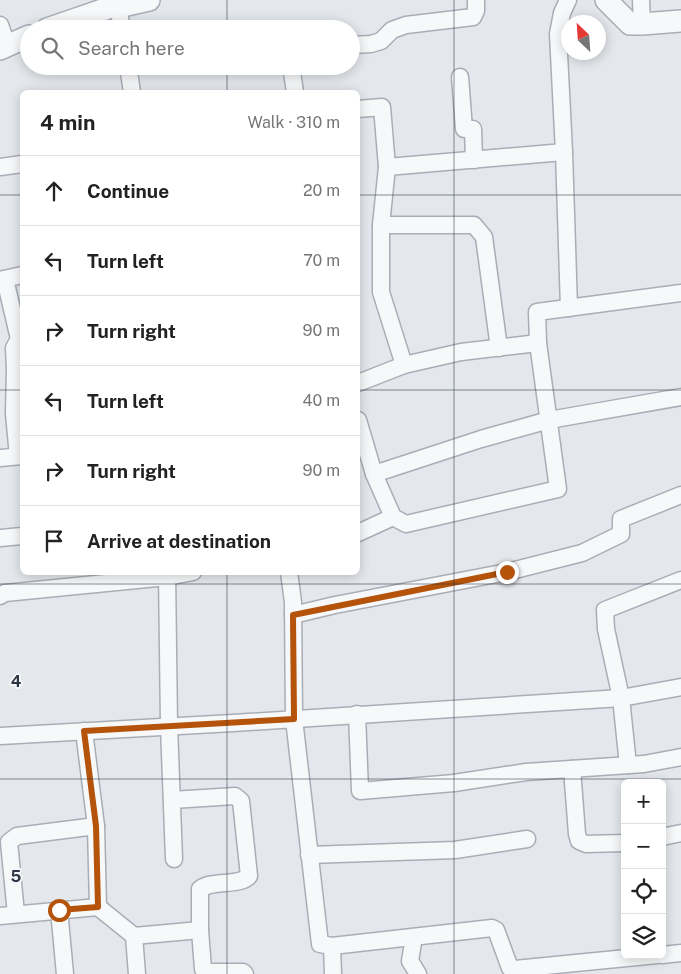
<!DOCTYPE html>
<html lang="en">
<head>
<meta charset="utf-8">
<style>
  :root { --surface:#fff; --page:#f6f6f6; --text:#222; --muted:#767676; --line:#e0e0e0 }
  body { margin:0; font-family:"Public Sans",sans-serif; background:var(--page); color:var(--text) }
  .controls { position:absolute; right:15px; bottom:15px; display:grid; overflow:hidden; border-radius:8px; box-shadow:0 2px 12px #0003 }
  .controls button { width:45px; height:45px; display:grid; place-items:center; padding:0; border:0; border-bottom:1px solid var(--line); background:var(--surface); color:var(--text); font:25px sans-serif }
  .compass { position:absolute; left:561px; top:15px; width:45px; height:45px; border-radius:50%; background:var(--surface); box-shadow:0 2px 12px #0003; rotate:335deg }
  .stop { position:absolute; width:15px; height:15px; margin:-11px; border:4px solid #b45309; border-radius:50%; background:#fff }
  .stop.end { background:#b45309; border-color:#fff; box-shadow:0 1px 5px #0008 }
  .list { margin:0; padding:0; list-style:none }
  h2 { display:flex; justify-content:space-between; align-items:center; height:65px; margin:0; padding:0 20px; font-size:21px }
  h2 small { font-size:16px; font-weight:400; color:var(--muted) }
  .list li { display:grid; grid-template-columns:32px 1fr auto; gap:15px; align-items:center; box-sizing:border-box; height:70px; padding:0 20px; border-top:1px solid var(--line) }
  .list b { display:block; font-size:19px; white-space:nowrap }
  .list em { font-size:16px; font-style:normal; color:var(--muted) }
  .icon { flex:none; width:28px; height:28px; fill:none; stroke:currentColor; stroke-width:2; stroke-linecap:round; stroke-linejoin:round }
  .map { position:relative; flex:none; width:681px; height:974px; overflow:hidden }
  .search { position:absolute; background:var(--surface); box-shadow:0 2px 12px #0003; left:20px; top:20px; width:340px; height:55px; display:flex; align-items:center; gap:12px; box-sizing:border-box; padding:0 18px; border-radius:28px; color:var(--muted); font-size:19px }
  .panel { position:absolute; background:var(--surface); box-shadow:0 2px 12px #0003; left:20px; top:90px; width:340px; height:485px; border-radius:8px }
  .map>svg:first-child { display:block }
  .lines { fill:none; stroke-linecap:round; stroke-linejoin:round }
  .minor-casing { stroke:#a9aeb6; stroke-width:19 }
  .tertiary-casing { stroke:#a9aeb6; stroke-width:24 }
  .minor { stroke:#f7f8fa; stroke-width:16 }
  .tertiary { stroke:#f7f8fa; stroke-width:21 }
  .route { stroke:#b45309; stroke-width:6 }
  .grid { fill:none; stroke:#2c3644; stroke-width:1; stroke-opacity:0.55 }
  .grid-label { font-size:16px; text-anchor:middle; font-weight:bold; fill:#2c3644; stroke:#f4f6f9; stroke-width:4; stroke-linejoin:round; paint-order:stroke }
</style>
</head>
<body>
<div class="map">
<svg width="681" height="974" viewBox="0 0 681 974">
  <rect width="100%" height="100%" fill="#e4e7eb"/>
  <g class="lines">
    <defs>
      <g id="minor">
        <path d="M641,0L642,24"/>
        <path d="M118,6L122,29"/>
        <path d="M0,25L7,45"/>
        <path d="M351,45L371,44L381,41L392,30L406,25L473,17L476,11V0"/>
        <path d="M128,66L132,92"/>
        <path d="M291,66L295,92"/>
        <path d="M460,77L464,129H473L474,160"/>
        <path d="M358,109L382,107L387,167L381,225V292L404,365"/>
        <path d="M564,152L569,308"/>
        <path d="M0,167L22,164"/>
        <path d="M387,167L564,152L558,34L562,13L568,0"/>
        <path d="M381,225H474L484,237L499,348"/>
        <path d="M5,279L19,339L14,348L15,369L14,414L18,456"/>
        <path d="M0,280L22,275"/>
        <path d="M358,383L404,365L461,352L538,343"/>
        <path d="M358,420L374,474L393,517L406,524L558,489L538,343L537,312L681,293"/>
        <path d="M0,458L22,456"/>
        <path d="M374,474L481,439L549,420L681,397"/>
        <path d="M358,533L393,517"/>
        <path d="M0,538L22,536"/>
        <path d="M167,572L169,726L174,859"/>
        <path d="M289,572L293,602L294,719L320,944L332,946L492,928L496,930L510,968L515,969L657,955"/>
        <path d="M0,596L5,593L167,577L193,572"/>
        <path d="M293,615L335,605L507,572L582,553L621,534V519L681,495"/>
        <path d="M357,714L360,791L454,783L526,772L644,764L681,757"/>
        <path d="M84,731L96,826L98,907"/>
        <path d="M0,736L233,723L621,698L681,687"/>
        <path d="M628,765L621,698L606,629L605,610L681,580"/>
        <path d="M572,769L577,834L579,841L586,844L625,843"/>
        <path d="M172,800L235,796L241,801L249,876C239,887 213,879 200,889V930L203,969L209,972H243L245,974"/>
        <path d="M662,837L681,833"/>
        <path d="M309,855L455,850L527,839"/>
        <path d="M59,910L65,974"/>
        <path d="M16,914L9,842L17,836L96,826"/>
        <path d="M0,916L98,907L134,936"/>
        <path d="M414,937L410,961L418,974"/>
        <path d="M332,946L333,974"/>
        <path d="M662,955L681,953"/>
        <path d="M137,974L134,936L200,930"/>
      </g>
      <g id="tertiary">
        <path d="M606,0L630,24H642L681,21"/>
        <path d="M47,29L111,7L127,5L149,0"/>
        <path d="M0,49L29,36"/>
      </g>
    </defs>
    <use href="#minor" class="minor-casing"/>
    <use href="#tertiary" class="tertiary-casing"/>
    <use href="#minor" class="minor"/>
    <use href="#tertiary" class="tertiary"/>
  </g>
  <g class="lines">
    <path class="route" d="M59,910L98,907L96,826L84,731L294,719L293,615L507,572"/>
  </g>
  <path class="grid" d="M227,0V29M454,0V974M227,66V92M0,195H22M358,195H681M0,390H22M358,390H681M227,572V974M0,584H681M0,779H681"/>
  <g class="grid-label">
    <text x="16" y="687">4</text>
    <text x="16" y="882">5</text>
  </g>
</svg>
<div class="controls">
<button>+</button>
<button>−</button>
<button><svg class="icon" aria-label="locate" viewBox="0 0 24 24"><circle cx="12" cy="12" r="6"/><path d="M12 2v4M12 18v4M2 12h4M18 12h4"/></svg></button>
<button><svg class="icon" aria-label="layers" viewBox="0 0 24 24"><path d="M12 4l9 5-9 5-9-5zM3 14l9 5 9-5"/></svg></button>
</div>
<svg class="compass" viewBox="-18 -18 36 36"><path d="M0-13l5 13h-10z" fill="#e53935"/><path d="M0 13l5-13h-10z" fill="#767676"/></svg>
<div class="stop" style="left:59px;top:910px"></div>
<div class="stop end" style="left:507px;top:572px"></div>
<div class="search"><svg class="icon" aria-label="search" viewBox="0 0 24 24"><circle cx="10" cy="10" r="6"/><path d="M15 15l6 6"/></svg>Search here</div>
<section class="panel">
<h2>4 min<small>Walk · 310 m</small></h2>
<ul class="list">
<li><svg class="icon" aria-label="ahead" viewBox="0 0 24 24"><path d="M12 20V5M6 11l6-6 6 6"/></svg><div><b>Continue</b></div><em>20 m</em></li>
<li><svg class="icon" aria-label="left" viewBox="0 0 24 24"><path d="M17 20v-9H6M10 6l-5 5 5 5"/></svg><div><b>Turn left</b></div><em>70 m</em></li>
<li><svg class="icon" aria-label="right" viewBox="0 0 24 24"><path d="M7 20v-9h11M14 6l5 5-5 5"/></svg><div><b>Turn right</b></div><em>90 m</em></li>
<li><svg class="icon" aria-label="left" viewBox="0 0 24 24"><path d="M17 20v-9H6M10 6l-5 5 5 5"/></svg><div><b>Turn left</b></div><em>40 m</em></li>
<li><svg class="icon" aria-label="right" viewBox="0 0 24 24"><path d="M7 20v-9h11M14 6l5 5-5 5"/></svg><div><b>Turn right</b></div><em>90 m</em></li>
<li><svg class="icon" aria-label="arrive" viewBox="0 0 24 24"><path d="M6 21V4h12l-3 4 3 4H6"/></svg><div><b>Arrive at destination</b></div></li>
</ul>
</section>
</div>
</body>
</html>
